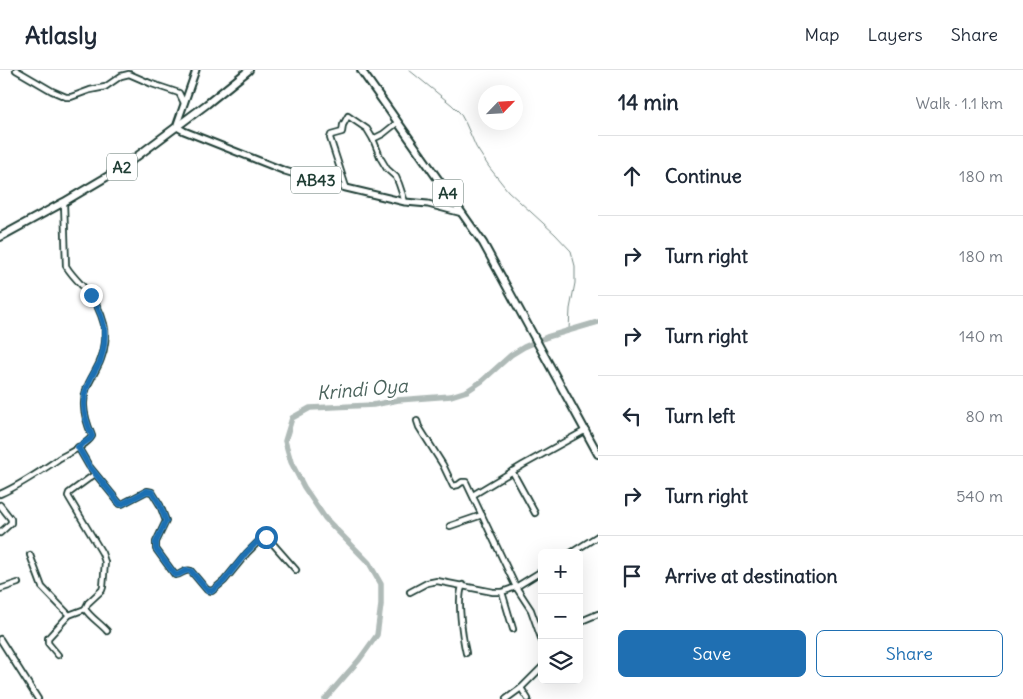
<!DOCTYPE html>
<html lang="en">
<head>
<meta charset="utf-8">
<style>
  :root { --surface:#fff; --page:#f6f6f7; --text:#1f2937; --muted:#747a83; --line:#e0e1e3; --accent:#1f6fb2 }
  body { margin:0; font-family:Delius,sans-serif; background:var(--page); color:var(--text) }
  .controls { position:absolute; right:15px; bottom:15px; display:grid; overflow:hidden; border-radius:8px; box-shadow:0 5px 20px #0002 }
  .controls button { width:45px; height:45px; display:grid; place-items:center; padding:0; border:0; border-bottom:1px solid var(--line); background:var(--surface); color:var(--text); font:25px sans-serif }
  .compass { position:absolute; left:478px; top:15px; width:45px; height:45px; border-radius:50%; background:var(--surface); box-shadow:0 5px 20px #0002; rotate:65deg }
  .stop { position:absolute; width:15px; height:15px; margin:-11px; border:4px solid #1f6fb2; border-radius:50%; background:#fff }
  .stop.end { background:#1f6fb2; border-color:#fff; box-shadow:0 1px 5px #0008 }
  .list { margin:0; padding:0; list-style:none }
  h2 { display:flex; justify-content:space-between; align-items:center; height:65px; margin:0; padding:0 20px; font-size:21px }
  h2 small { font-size:16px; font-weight:400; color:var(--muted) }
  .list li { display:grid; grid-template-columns:32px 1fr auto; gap:15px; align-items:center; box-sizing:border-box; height:80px; padding:0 20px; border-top:1px solid var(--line) }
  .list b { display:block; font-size:19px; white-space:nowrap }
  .list em { font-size:16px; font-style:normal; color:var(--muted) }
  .actions { display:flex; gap:10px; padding:15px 20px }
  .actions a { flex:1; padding:11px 0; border:1px solid var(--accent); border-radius:8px; text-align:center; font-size:18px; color:var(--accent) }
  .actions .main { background:var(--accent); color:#fff }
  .icon { flex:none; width:28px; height:28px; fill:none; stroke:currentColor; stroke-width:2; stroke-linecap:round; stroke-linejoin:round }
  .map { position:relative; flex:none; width:598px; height:629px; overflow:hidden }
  header { display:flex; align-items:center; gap:30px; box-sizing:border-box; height:70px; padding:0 25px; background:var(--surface); border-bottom:1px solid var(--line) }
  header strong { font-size:24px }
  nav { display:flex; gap:28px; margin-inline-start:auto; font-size:18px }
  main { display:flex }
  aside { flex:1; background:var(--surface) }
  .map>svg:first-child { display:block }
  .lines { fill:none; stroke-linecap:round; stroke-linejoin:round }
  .stream { stroke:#758883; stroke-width:1 }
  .river { stroke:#afbab7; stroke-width:5.5 }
  .minor-casing { stroke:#1f3d34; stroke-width:8 }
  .major-casing { stroke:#1f3d34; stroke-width:9 }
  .highway-casing { stroke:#1f3d34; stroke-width:10 }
  .minor { stroke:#fff; stroke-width:4.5 }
  .major { stroke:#fff; stroke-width:5 }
  .highway { stroke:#fff; stroke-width:6 }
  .route { stroke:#1f6fb2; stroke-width:6 }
  .labels { text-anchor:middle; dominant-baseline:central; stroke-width:5; stroke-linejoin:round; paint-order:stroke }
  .shield { fill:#fff; stroke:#627771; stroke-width:1 }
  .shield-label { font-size:16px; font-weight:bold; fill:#1f3d34 }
  .water-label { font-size:19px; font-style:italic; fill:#4a625b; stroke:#fff }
</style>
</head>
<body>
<header>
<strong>Atlasly</strong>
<nav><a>Map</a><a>Layers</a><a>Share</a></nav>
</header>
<main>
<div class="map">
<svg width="598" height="629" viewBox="0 0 598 629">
  <rect width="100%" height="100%" fill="#fff"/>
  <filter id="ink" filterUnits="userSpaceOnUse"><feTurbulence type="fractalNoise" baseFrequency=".02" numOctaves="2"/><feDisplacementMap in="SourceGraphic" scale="10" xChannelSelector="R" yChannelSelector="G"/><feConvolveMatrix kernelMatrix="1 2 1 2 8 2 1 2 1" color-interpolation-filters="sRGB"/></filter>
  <g filter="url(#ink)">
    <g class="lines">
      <path class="stream" d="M409,0L452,35L460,43L466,54L476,77L489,97L508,121L555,164L571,181L575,196V213L570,239L569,260"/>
      <path class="river" d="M325,629L359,590L377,565L381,535V514L369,493L325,448L304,417L291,392L285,371L292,348L310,338L373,335L398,330L451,326L467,321L482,311L511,285L524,277L547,267L598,252"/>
      <defs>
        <g id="minor">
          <path d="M16,0L52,21L66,27H71L90,20L105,17L121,6L129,4L152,14L179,23L184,33"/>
          <path d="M373,69L383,64L398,52"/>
          <path d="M346,117L330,68L331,65L342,62L343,55L348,46L367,59L373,69L381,89L387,99L396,107L399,114L405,132"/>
          <path d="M417,351L419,357L443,395L453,416L458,415L462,412H466L516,517L531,540L542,571"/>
          <path d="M78,377L89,396L120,434H122L147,421L152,422L160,435L166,451L156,472V479L175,505C181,506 184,498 191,501L207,520L212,521L224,511L247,483L264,466L267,467L296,500"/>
          <path d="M512,401L535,443"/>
          <path d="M95,404L69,423L68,426L102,483L105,492L103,517L102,520L88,533L85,539C91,548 100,553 107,561"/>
          <path d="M0,424C21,415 41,401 60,388C69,383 87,375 92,366C88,356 84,346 84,336C83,315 95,306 101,289C105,279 107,265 104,254C101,243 96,232 89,223C81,214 72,206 66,196L64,132"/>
          <path d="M473,425L523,395L586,360"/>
          <path d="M0,435L11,449V453L0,463"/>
          <path d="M450,456L482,445"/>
          <path d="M571,483L598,466"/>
          <path d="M30,485L42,517L69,545"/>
          <path d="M463,515C456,526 463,570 466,583"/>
          <path d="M0,519L18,513"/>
          <path d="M410,522L427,513L437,511L493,522H502"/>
          <path d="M579,552L598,544"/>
          <path d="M513,559L502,522L516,517L542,501"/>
          <path d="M0,569L38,629"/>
          <path d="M58,585L48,573V568L69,545L85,539"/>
          <path d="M521,618L528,629"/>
          <path d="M506,629L521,618L542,597"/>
        </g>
        <path id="major" d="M196,0L177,54V57L184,61L285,101L321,112L405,132L428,134L462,143"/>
        <g id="highway">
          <path d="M361,0L483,173L598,384"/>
          <path d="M0,167L64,132L120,99L207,34L249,0"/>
        </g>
      </defs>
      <use href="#minor" class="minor-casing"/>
      <use href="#major" class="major-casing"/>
      <use href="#highway" class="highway-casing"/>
      <use href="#minor" class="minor"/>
      <use href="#major" class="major"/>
      <use href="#highway" class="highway"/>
    </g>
  </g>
  <g class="lines" filter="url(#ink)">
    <path class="route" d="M91,225C102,244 108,258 103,281C102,285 101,288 100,292C92,306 83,319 84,336C84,346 88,356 92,366L90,369L78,377L89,396L120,434H122L147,421L152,422L160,435L166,451L156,472V479L175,505C181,506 184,498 191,501L207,520L212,521L224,511L246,483L261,468L264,466L266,467"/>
  </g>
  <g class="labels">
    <g class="shield">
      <rect x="107" y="83.5" width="30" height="27" rx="4"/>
      <rect x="291" y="96.5" width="50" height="27" rx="4"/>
      <rect x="433" y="109.5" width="30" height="27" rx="4"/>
    </g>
    <g class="shield-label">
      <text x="122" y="97">A2</text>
      <text x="316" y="110">AB43</text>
      <text x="448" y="123">A4</text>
    </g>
    <g class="water-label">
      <text transform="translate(362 319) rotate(-5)">Krindi Oya</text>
    </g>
  </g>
</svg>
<div class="controls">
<button>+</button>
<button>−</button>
<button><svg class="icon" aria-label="layers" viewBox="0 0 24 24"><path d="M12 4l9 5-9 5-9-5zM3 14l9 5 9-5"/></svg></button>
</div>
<svg class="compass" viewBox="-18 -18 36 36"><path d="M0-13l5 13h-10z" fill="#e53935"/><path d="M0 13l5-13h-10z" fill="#747a83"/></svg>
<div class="stop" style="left:266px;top:467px"></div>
<div class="stop end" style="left:91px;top:225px"></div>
</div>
<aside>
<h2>14 min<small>Walk · 1.1 km</small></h2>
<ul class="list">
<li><svg class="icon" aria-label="ahead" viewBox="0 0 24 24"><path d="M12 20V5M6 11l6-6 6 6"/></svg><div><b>Continue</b></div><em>180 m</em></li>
<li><svg class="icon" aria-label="right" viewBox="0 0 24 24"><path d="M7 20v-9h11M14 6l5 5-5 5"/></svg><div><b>Turn right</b></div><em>180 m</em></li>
<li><svg class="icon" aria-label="right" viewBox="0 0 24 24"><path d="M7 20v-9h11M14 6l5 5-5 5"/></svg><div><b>Turn right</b></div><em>140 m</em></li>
<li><svg class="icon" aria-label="left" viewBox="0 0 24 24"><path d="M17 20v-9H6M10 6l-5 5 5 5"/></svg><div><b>Turn left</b></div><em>80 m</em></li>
<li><svg class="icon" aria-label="right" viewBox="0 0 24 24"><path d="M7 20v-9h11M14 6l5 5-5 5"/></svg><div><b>Turn right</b></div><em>540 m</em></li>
<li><svg class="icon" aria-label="arrive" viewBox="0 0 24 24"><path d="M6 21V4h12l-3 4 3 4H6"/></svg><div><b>Arrive at destination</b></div></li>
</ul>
<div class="actions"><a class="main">Save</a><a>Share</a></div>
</aside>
</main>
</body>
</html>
